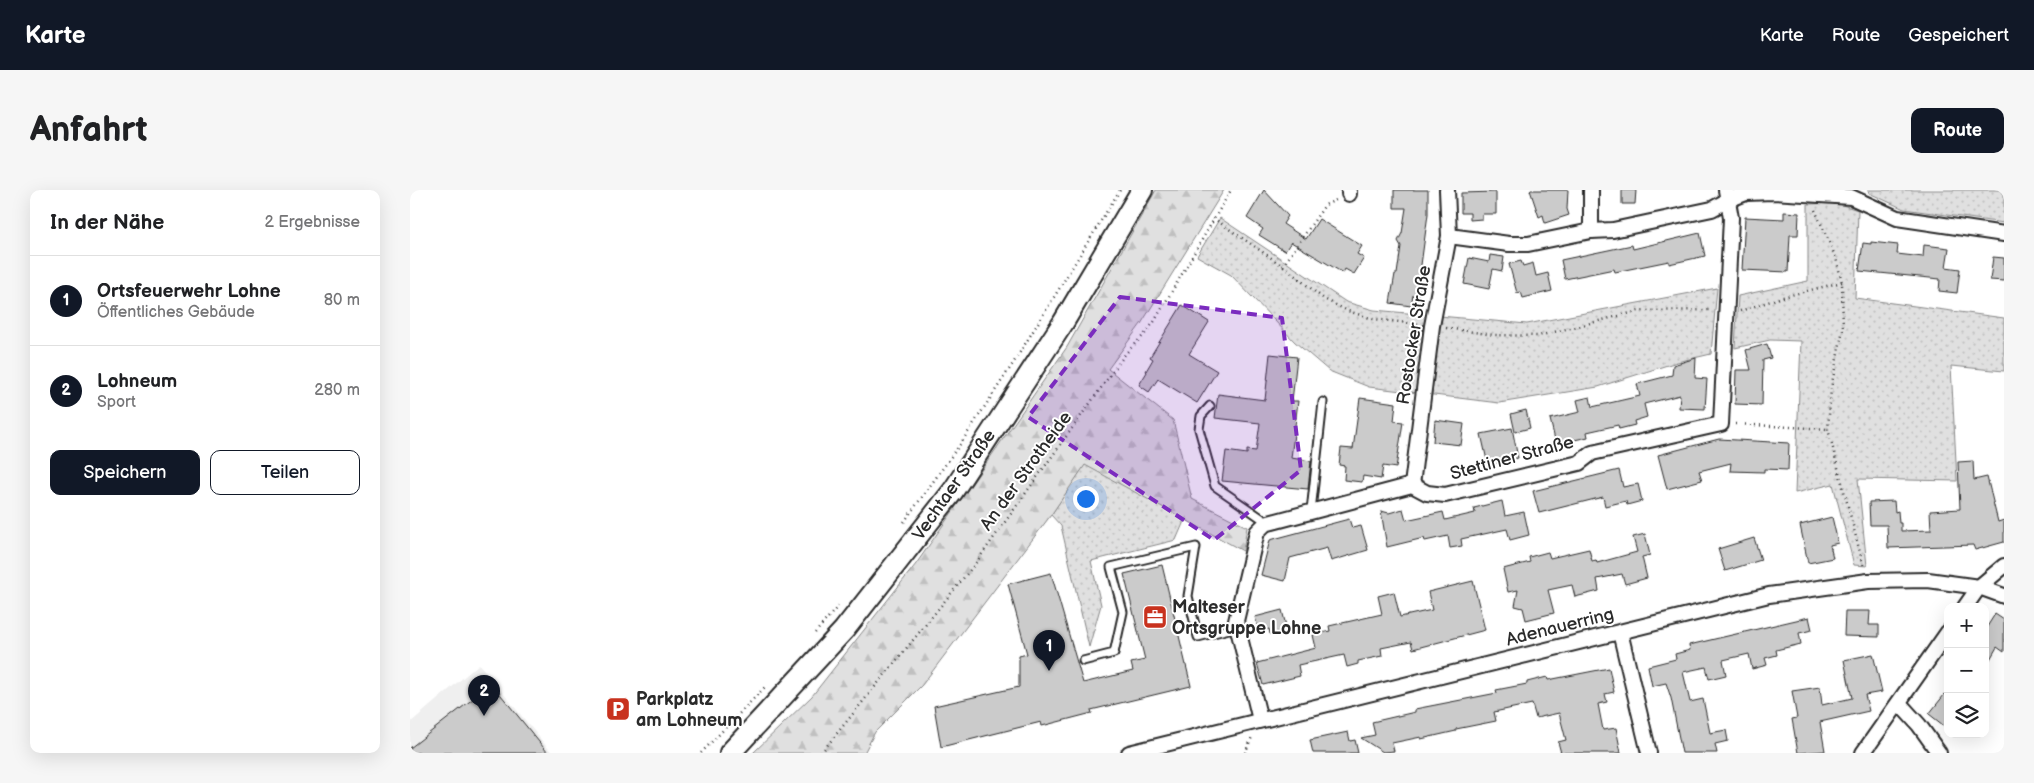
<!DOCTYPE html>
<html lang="de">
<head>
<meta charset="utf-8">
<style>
  :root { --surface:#fff; --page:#f6f6f6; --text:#202124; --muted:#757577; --line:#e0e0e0; --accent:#111827 }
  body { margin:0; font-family:"Balsamiq Sans",sans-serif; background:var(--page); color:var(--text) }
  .controls { position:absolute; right:15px; bottom:15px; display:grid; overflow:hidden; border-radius:10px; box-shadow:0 5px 20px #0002 }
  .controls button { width:45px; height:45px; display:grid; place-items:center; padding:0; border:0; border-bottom:1px solid var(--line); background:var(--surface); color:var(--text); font:25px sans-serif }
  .you { position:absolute; left:675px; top:308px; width:18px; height:18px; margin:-12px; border:4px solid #fff; border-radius:50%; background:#1a73e8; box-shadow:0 0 0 8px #1a73e833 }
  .badge { display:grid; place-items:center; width:32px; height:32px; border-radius:50%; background:var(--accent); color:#fff; font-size:16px; font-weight:700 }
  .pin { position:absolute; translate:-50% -41px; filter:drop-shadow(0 1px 2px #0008) }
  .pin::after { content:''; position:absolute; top:26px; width:18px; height:15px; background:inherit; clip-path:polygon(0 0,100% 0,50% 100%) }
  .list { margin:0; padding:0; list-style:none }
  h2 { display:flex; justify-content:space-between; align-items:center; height:65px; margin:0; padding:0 20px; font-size:21px }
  h2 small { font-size:16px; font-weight:400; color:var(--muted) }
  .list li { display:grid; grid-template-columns:32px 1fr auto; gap:15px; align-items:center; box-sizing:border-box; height:90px; padding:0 20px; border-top:1px solid var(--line) }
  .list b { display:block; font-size:19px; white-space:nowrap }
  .list p { margin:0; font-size:16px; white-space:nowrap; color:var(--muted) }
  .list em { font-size:16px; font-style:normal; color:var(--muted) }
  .actions { display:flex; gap:10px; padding:15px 20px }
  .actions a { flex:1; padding:11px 0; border:1px solid var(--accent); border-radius:10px; text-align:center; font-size:18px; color:var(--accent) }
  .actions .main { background:var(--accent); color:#fff }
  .icon { flex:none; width:28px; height:28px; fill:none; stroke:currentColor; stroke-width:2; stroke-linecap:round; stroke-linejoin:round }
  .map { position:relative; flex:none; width:1594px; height:563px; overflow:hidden; border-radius:10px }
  header { display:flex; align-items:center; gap:30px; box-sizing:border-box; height:70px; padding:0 25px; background:var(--accent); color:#fff }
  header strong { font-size:24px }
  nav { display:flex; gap:28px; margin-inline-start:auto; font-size:18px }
  .intro { display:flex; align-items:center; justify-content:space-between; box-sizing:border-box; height:120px; padding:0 30px }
  h1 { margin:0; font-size:35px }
  .button { padding:12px 22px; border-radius:10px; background:var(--accent); color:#fff; font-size:18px; font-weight:700 }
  main { display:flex; gap:30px; padding:0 30px }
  aside { flex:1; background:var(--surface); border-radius:10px; box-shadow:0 5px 20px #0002 }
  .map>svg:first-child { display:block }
  .built { fill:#efefef }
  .grass { fill:url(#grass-dots); stroke:#868686 }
  .forest { fill:url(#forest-firs); stroke:#868686 }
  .building { fill:#cbcbcb; stroke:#2b2b2b }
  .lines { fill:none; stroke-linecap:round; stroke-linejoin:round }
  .service-casing { stroke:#2b2b2b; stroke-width:11 }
  .minor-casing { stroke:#2b2b2b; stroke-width:18 }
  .secondary-casing { stroke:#2b2b2b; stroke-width:24 }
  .path { stroke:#2b2b2b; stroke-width:2.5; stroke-dasharray:1 4; stroke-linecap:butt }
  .service { stroke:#fff; stroke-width:7 }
  .minor { stroke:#fff; stroke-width:14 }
  .secondary { stroke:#fff; stroke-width:20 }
  .marked { fill:#7b2cbf; fill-opacity:0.2; stroke:#7b2cbf; stroke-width:4; stroke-dasharray:10 6; stroke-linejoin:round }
  .labels { text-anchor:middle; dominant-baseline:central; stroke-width:4; stroke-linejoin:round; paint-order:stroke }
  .street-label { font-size:18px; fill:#2b2b2b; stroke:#fff }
  .poi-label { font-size:18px; font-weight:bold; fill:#2b2b2b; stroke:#fff; text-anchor:start }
</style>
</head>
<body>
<header>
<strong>Karte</strong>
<nav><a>Karte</a><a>Route</a><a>Gespeichert</a></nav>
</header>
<div class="intro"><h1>Anfahrt</h1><a class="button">Route</a></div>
<main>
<aside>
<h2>In der Nähe<small>2 Ergebnisse</small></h2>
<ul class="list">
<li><span class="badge">1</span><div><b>Ortsfeuerwehr Lohne</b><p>Öffentliches Gebäude</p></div><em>80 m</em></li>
<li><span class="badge">2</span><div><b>Lohneum</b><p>Sport</p></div><em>280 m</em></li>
</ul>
<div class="actions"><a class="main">Speichern</a><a>Teilen</a></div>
</aside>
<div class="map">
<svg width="1594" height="563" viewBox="0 0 1594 563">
  <defs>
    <pattern id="grass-dots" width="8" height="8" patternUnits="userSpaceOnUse" patternTransform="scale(1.25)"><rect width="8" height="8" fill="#e0e0e0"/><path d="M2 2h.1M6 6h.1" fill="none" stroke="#c0c0c0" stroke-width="1.8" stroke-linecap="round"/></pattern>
    <pattern id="forest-firs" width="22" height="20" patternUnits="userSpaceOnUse" patternTransform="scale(1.25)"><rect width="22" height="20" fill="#e0e0e0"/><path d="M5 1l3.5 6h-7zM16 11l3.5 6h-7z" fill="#c0c0c0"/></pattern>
  </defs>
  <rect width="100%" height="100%" fill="#fff"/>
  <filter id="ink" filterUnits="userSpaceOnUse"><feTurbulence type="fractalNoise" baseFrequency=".02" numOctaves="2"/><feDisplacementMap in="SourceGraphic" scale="10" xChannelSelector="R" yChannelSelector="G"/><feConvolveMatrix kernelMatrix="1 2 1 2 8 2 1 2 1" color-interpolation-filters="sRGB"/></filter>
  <g filter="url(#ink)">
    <path class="built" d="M69,474L142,563H0V533Z"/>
    <g class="grass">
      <path d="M1458,0H1594V33L1494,19L1459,3Z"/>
      <path d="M1426,13L1448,20L1445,108L1594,128V181L1541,176L1547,291L1448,289L1457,376L1444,375L1423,294L1385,303L1391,151L1360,150L1325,158L1328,106L1398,91V14Z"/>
      <path d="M810,28L936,112L964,120L1117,134L1307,98L1301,164L1267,172L1188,197L1089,213L959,197L919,181L885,152L821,85L787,66Z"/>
      <path d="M675,274L775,329L766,350L681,371L691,415L679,457L651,336L641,325Z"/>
    </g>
    <path class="forest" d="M746,0H814L731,134L698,179L763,230L782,309L837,337L833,361L675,275L641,325L512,495L465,542L454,563H343L402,506L506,374L657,157Z"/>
    <g class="building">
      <path d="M854,0L878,26L873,34L896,49L909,29L952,56L947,64L954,68L944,84L935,79L933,83L881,52L875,61L849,45L853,39L837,28Z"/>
      <path d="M984,0H1018V24L1011,75L1013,76L1008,106L1003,105L1001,116L980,113L985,84H987L991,56L988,51L992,43L996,18H984Z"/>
      <path d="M1120,0H1158L1157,19L1159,25L1135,33L1133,25L1129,27Z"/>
      <path d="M1212,0H1226L1225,14H1212Z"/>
      <path d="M1086,2V24H1072V29L1060,30V23H1051V3Z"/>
      <path d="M1374,22L1389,23L1388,45H1380L1378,82L1332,80L1335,27L1374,29Z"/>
      <path d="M1290,43L1295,66L1259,74V71L1205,82L1204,79L1155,89L1151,70L1222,55L1223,59Z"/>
      <path d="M1461,52L1488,55L1487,64L1513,67L1514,55L1539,58L1536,77L1550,79L1547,103L1529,101L1530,89L1449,81L1453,53L1461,54Z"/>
      <path d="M1080,65L1094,67L1092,81L1083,79L1079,99L1054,94L1059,68L1079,72Z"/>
      <path d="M1583,67L1594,68V91L1580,90Z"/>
      <path d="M1111,71L1113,76L1123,73L1126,86L1138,83L1142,101L1113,108L1111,102L1107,103L1099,74Z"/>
      <path d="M772,115L799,132L779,164L807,181L787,213L748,189L739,202L729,195L737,182L736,181L743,169L740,167Z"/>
      <path d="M1357,154L1361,168L1353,170L1352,215L1325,214L1326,180H1341L1336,160Z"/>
      <path d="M860,164L887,167L882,211H888L881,268L901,271L898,299L812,291L816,261L837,264V260L846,261L850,233L805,228L808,204L855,210Z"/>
      <path d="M1286,168L1285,188L1297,189L1295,219L1269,218L1270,205L1234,214L1237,227L1224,231L1225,235L1209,239L1208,235L1177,242L1178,247L1146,254L1140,229L1170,222L1167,210L1180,207L1182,217L1230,206L1227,194L1262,185L1263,175Z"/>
      <path d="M950,208L986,213L984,231L993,232L986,278L973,276L971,289L953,286L952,292L934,290L935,276L929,275L931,258L943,259Z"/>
      <path d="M1116,220L1120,238L1105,242L1101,224Z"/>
      <path d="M1025,230L1054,234L1051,255L1023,252Z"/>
      <path d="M1102,238L1108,268L1078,275L1071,244Z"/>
      <path d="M1309,249L1379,253L1378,280L1354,279V282L1320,281L1321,273L1289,281L1292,290L1257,299L1248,265Z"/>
      <path d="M1563,271L1564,290L1577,287L1588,332L1594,330V352L1565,360L1563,355L1478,358L1477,335H1460L1459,312L1484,311L1485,322L1488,321L1489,333H1491V341L1521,340L1520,321L1550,319L1548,272Z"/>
      <path d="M1209,280L1213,297L1228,294L1232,311L1217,315L1216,311L1195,316L1193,307L1129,323L1123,301Z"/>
      <path d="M1092,311L1095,326L1114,322L1119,345L1100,350L1097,339L1051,349L1052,356L1040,358L1038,346L1015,351L1014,348L977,357L971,321L979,323L993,319L996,330L1033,322L1035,330L1065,323L1064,318Z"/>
      <path d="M1422,327L1428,353L1420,355L1423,368L1398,373L1390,335Z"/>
      <path d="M939,329L942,338L951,336L958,360L921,371L917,358L880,368L875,391L851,385L860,350Z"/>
      <path d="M1235,344L1240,365L1232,367L1237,388L1215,394L1212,384L1187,389L1189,401L1165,407L1162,395L1138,400L1144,423L1116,430L1113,418L1105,416L1108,400L1098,402L1093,379L1120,372L1119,367L1138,362L1140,368L1179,359L1182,371L1186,370L1187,373L1227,362L1223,347Z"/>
      <path d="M1344,348L1351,370L1315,381L1308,359Z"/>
      <path d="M752,375L781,496L681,520L682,523L632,536L631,532L531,557L524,516L609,497V466L617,464L598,394L641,383L673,493L723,481L721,473L735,470L714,384Z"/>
      <path d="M1063,391L1075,440L1003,459L1001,452L971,458L972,466L948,471V474L937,477L934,465L888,475L890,486L853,495L847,473L906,458L903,445L920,441L919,436L972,424L968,406L984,402L990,427L1022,420L1018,402Z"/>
      <path d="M872,420L877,440L860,444L859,439L849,441L845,427Z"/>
      <path d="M1435,421H1460L1459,435H1469V447L1434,446Z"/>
      <path d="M1585,424L1594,430V462L1587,457L1575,478V440Z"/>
      <path d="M1399,427L1402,440L1389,443L1391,454L1366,460L1367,465L1355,468L1357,475L1342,479L1339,464L1313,470L1316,485L1299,489L1296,477L1273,482L1280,512L1293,509L1300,543L1316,540L1318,551L1305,554L1307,563H1272L1261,508L1256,493L1242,496L1238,476L1266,469L1265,464L1280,460L1279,455Z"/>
      <path d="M1463,464L1472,502L1455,505L1459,521L1410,532L1415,561L1388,563L1382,529L1387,528L1382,501L1410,497L1412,515L1442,508L1434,470Z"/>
      <path d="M1199,478L1204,502L1195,504L1197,512L1188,514L1193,540L1206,538L1211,563H1151L1148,552L1156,550L1149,523L1126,528L1122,514L1084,522L1086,531L1046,539V541L1011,549V547L982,553L984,561L973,562L951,548L965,545L962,532L1005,522V519L1087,503L1086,500L1117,494V492L1137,487L1138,490Z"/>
      <path d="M82,494L138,563H0V558Z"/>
      <path d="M1538,500V539L1519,524Z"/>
      <path d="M938,542L940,551L945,550L948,563H903L900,550Z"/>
    </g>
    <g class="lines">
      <defs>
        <g id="service">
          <path d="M800,216L791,226L789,239L805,296L857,332"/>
          <path d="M901,321L913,212"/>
          <path d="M673,471L704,463L713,422L701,377L786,357L778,406L788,447L827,437"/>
        </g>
        <g id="minor">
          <path d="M1181,0V41"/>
          <path d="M939,4V0"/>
          <path d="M1039,46L1099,54H1118L1181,41L1203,40L1302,19L1318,10L1336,3L1363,2L1441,7L1487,28L1594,44"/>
          <path d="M1002,295L1022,136L1039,46L1037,0"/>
          <path d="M1555,417L1569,397L1594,376"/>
          <path d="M1210,442L1239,563"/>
          <path d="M1489,513L1509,535L1529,563"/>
          <path d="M850,530L826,431L847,342L855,334L1002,295L1017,303L1035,305L1169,273L1182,263L1311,234L1321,28L1316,0"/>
          <path d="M719,563L1359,405L1458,391L1518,390L1569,397L1594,406"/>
          <path d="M1453,563L1538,442"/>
        </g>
        <path id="secondary" d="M320,563L434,440L543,301L653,133L732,0"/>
      </defs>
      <use href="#service" class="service-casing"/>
      <use href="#minor" class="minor-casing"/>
      <use href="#secondary" class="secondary-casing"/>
      <g class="path">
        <path d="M1405,20L1426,68L1432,92L1433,139L1421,198L1418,239L1454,378"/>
        <path d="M803,28L873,76L914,109L938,121L963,129L1009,134"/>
        <path d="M873,76L915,15L926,10"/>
        <path d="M1330,121L1373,107L1432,92"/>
        <path d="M1036,138L1084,145L1128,146L1229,121L1302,120"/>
        <path d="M1325,234L1418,239"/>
        <path d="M494,332L551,253L604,172L710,0"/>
        <path d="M405,443L429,415"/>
        <path d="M291,563L355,497"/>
        <path d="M411,563L565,374L716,163L734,145L744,132L821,0"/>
        <path d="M835,563L842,547"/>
      </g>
      <use href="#service" class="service"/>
      <use href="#minor" class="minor"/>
      <use href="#secondary" class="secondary"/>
    </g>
  </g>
  <path class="marked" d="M710,107L872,128L891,280L804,350L618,227Z"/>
  <defs>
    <symbol id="office-square" viewBox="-11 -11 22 22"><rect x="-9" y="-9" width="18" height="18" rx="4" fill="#c8321e" stroke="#fff"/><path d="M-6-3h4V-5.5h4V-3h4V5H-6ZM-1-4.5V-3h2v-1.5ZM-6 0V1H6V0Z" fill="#fff"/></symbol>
    <symbol id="parking-square" viewBox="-11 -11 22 22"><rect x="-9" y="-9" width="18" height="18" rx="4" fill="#c8321e" stroke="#fff"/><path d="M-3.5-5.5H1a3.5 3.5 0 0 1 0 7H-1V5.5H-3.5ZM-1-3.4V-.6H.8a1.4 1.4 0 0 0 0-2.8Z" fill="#fff"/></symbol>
  </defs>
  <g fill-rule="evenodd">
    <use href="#office-square" x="731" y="413" width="28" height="28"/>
    <use href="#parking-square" x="194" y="505" width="28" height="28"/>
  </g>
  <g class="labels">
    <g class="street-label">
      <text transform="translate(1004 145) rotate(-81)">Rostocker Straße</text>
      <text transform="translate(1102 268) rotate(-15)">Stettiner Straße</text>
      <text transform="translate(616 281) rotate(-54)">An der Strotheide</text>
      <text transform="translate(544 295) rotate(-55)">Vechtaer Straße</text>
      <text transform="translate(1150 437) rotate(-14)">Adenauerring</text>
    </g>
    <g class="poi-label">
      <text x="762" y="417">Malteser<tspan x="762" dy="21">Ortsgruppe Lohne</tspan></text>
      <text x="226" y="509">Parkplatz<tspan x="226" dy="21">am Lohneum</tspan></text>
    </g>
  </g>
</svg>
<div class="controls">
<button>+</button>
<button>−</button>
<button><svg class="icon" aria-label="layers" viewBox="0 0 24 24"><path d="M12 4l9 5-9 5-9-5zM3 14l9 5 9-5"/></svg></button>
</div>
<div class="you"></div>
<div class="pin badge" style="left:639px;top:481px">1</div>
<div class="pin badge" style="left:74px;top:526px">2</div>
</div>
</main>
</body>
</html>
